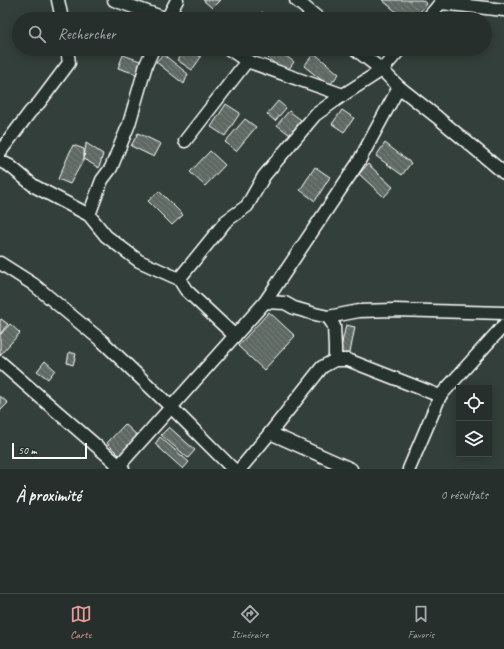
<!DOCTYPE html>
<html lang="fr">
<head>
<meta charset="utf-8">
<style>
  :root { --surface:#262f2c; --page:#2e3734; --text:#f1f3f6; --muted:#a4a9a9; --line:#424a48; --accent:#e69b98 }
  body { margin:0; font-family:Caveat,sans-serif; background:var(--page); color:var(--text) }
  .controls { position:absolute; right:12px; bottom:12px; display:grid; overflow:hidden; border-radius:0px; box-shadow:0 2px 10px #0003 }
  .controls button { width:36px; height:36px; display:grid; place-items:center; padding:0; border:0; border-bottom:1px solid var(--line); background:var(--surface); color:var(--text); font:20px sans-serif }
  .scale { position:absolute; left:12px; bottom:10px; width:75px; box-sizing:border-box; padding-left:4px; border:2px solid #fff; border-top:0; font-size:11px; line-height:14px; white-space:nowrap; color:#fff; -webkit-text-stroke:3px #26332d; paint-order:stroke }
  .list { margin:0; padding:0; list-style:none }
  h2 { display:flex; justify-content:space-between; align-items:center; height:52px; margin:0; padding:0 16px; font-size:17px }
  h2 small { font-size:13px; font-weight:400; color:var(--muted) }
  .icon { flex:none; width:22px; height:22px; fill:none; stroke:currentColor; stroke-width:2; stroke-linecap:round; stroke-linejoin:round }
  .map { position:relative; flex:none; width:504px; height:469px; overflow:hidden }
  .search { position:absolute; background:var(--surface); box-shadow:0 2px 10px #0003; left:12px; right:12px; top:12px; height:44px; display:flex; align-items:center; gap:10px; box-sizing:border-box; padding:0 14px; border-radius:22px; color:var(--muted); font-size:15px }
  .sheet { height:124px; background:var(--surface) }
  nav { display:flex; justify-content:space-around; align-items:center; box-sizing:border-box; height:56px; border-top:1px solid var(--line); background:var(--surface); font-size:11px; color:var(--muted) }
  nav a { display:grid; justify-items:center; gap:2px }
  nav .on { color:var(--accent) }
  .map>svg:first-child { display:block }
  .building { fill:url(#building-back-hatch); stroke:#fff }
  .lines { fill:none; stroke-linecap:round; stroke-linejoin:round }
  .minor-casing { stroke:#fff; stroke-width:15 }
  .minor { stroke:#26332d; stroke-width:12 }
</style>
</head>
<body>
<div class="map">
<svg width="504" height="469" viewBox="0 0 504 469">
  <defs>
    <pattern id="building-back-hatch" width="6" height="6" patternUnits="userSpaceOnUse"><rect width="6" height="6" fill="#5f6964"/><path d="M-1 5l2 2M0 0l6 6M5-1l2 2" fill="none" stroke="#77807b"/></pattern>
  </defs>
  <rect width="100%" height="100%" fill="#333f3a"/>
  <filter id="ink" filterUnits="userSpaceOnUse"><feTurbulence type="fractalNoise" baseFrequency=".025" numOctaves="2"/><feDisplacementMap in="SourceGraphic" scale="8" xChannelSelector="R" yChannelSelector="G"/><feConvolveMatrix kernelMatrix="1 2 1 2 8 2 1 2 1" color-interpolation-filters="sRGB"/></filter>
  <g filter="url(#ink)">
    <g class="building">
      <path d="M203,0H220L212,8Z"/>
      <path d="M382,0H422L427,4L414,19H405Z"/>
      <path d="M262,12L271,19H256Z"/>
      <path d="M185,49H188L201,57L192,70L177,60Z"/>
      <path d="M275,49H277L294,62L286,73L268,58Z"/>
      <path d="M314,53L339,74L329,86L304,66Z"/>
      <path d="M163,54L188,74L184,84L156,62Z"/>
      <path d="M123,55L143,62L139,75L118,68Z"/>
      <path d="M278,101L286,108L275,121L267,114Z"/>
      <path d="M226,104L240,113L225,136L211,127Z"/>
      <path d="M342,110L354,118L344,132L332,124Z"/>
      <path d="M289,111L301,120L290,135L277,125Z"/>
      <path d="M245,119L256,127L236,151L225,142Z"/>
      <path d="M138,133L161,144L154,157L131,146Z"/>
      <path d="M86,143L103,154L99,168L84,159Z"/>
      <path d="M385,143L411,163L402,175L376,156Z"/>
      <path d="M73,145L84,149V159L70,184L58,179Z"/>
      <path d="M210,151L225,165L205,186L190,172Z"/>
      <path d="M368,164L393,187L384,197L359,174Z"/>
      <path d="M315,167L330,177L315,201L300,190Z"/>
      <path d="M159,191L183,215L172,225L148,201Z"/>
      <path d="M269,312L295,336L264,370L238,346Z"/>
      <path d="M1,319L8,324L0,334V320Z"/>
      <path d="M10,324L20,333L0,355V335Z"/>
      <path d="M346,325L355,327L349,358L339,356Z"/>
      <path d="M69,352L76,354L73,365L67,363Z"/>
      <path d="M45,361L55,370L48,379L37,371Z"/>
      <path d="M0,396L8,403L0,411Z"/>
      <path d="M125,424L141,439L122,458L107,443Z"/>
      <path d="M169,427L195,450L188,458L161,435Z"/>
      <path d="M160,437L189,462L183,469L155,444Z"/>
    </g>
    <g class="lines">
      <defs>
        <g id="minor">
          <path d="M58,0L62,19"/>
          <path d="M114,0L167,19"/>
          <path d="M296,0L319,19"/>
          <path d="M441,3L504,10"/>
          <path d="M167,19L177,0"/>
          <path d="M427,19L443,0"/>
          <path d="M229,49L247,61L343,95"/>
          <path d="M355,49L382,70L399,87L437,117L504,173"/>
          <path d="M185,141L247,61"/>
          <path d="M0,152L30,112L39,103L69,63L67,49"/>
          <path d="M0,161L10,166L34,186L89,215L106,236L139,261L179,279L186,290L235,336"/>
          <path d="M89,215L102,180L111,168L129,124L146,65L153,49"/>
          <path d="M0,263L33,284L102,341L172,408L233,469"/>
          <path d="M179,279L226,221L247,206L264,176L315,115L343,95L382,70L400,49"/>
          <path d="M265,302L285,303L294,308L315,314L328,317L359,311L394,310L504,313"/>
          <path d="M328,317L334,326L335,348V360"/>
          <path d="M0,362L123,469"/>
          <path d="M270,433L351,469"/>
          <path d="M116,469L265,302L358,163L399,87"/>
          <path d="M240,469L270,433L322,367L335,360H348L440,396"/>
          <path d="M409,469L440,396L504,325"/>
        </g>
      </defs>
      <use href="#minor" class="minor-casing"/>
      <use href="#minor" class="minor"/>
    </g>
  </g>
</svg>
<div class="controls">
<button><svg class="icon" aria-label="locate" viewBox="0 0 24 24"><circle cx="12" cy="12" r="6"/><path d="M12 2v4M12 18v4M2 12h4M18 12h4"/></svg></button>
<button><svg class="icon" aria-label="layers" viewBox="0 0 24 24"><path d="M12 4l9 5-9 5-9-5zM3 14l9 5 9-5"/></svg></button>
</div>
<div class="scale">50 m</div>
<div class="search"><svg class="icon" aria-label="search" viewBox="0 0 24 24"><circle cx="10" cy="10" r="6"/><path d="M15 15l6 6"/></svg>Rechercher</div>
</div>
<section class="sheet">
<h2>À proximité<small>0 résultats</small></h2>
<ul class="list">
</ul>
</section>
<nav>
<a class="on"><svg class="icon" aria-label="map" viewBox="0 0 24 24"><path d="M3 6l6-2 6 2 6-2v14l-6 2-6-2-6 2zM9 4v14M15 6v14"/></svg>Carte</a>
<a><svg class="icon" aria-label="directions" viewBox="0 0 24 24"><path d="M12 3l9 9-9 9-9-9zM9 14v-3h6M13 9l2 2-2 2"/></svg>Itinéraire</a>
<a><svg class="icon" aria-label="saved" viewBox="0 0 24 24"><path d="M7 4h10v16l-5-4-5 4z"/></svg>Favoris</a>
</nav>
</body>
</html>
